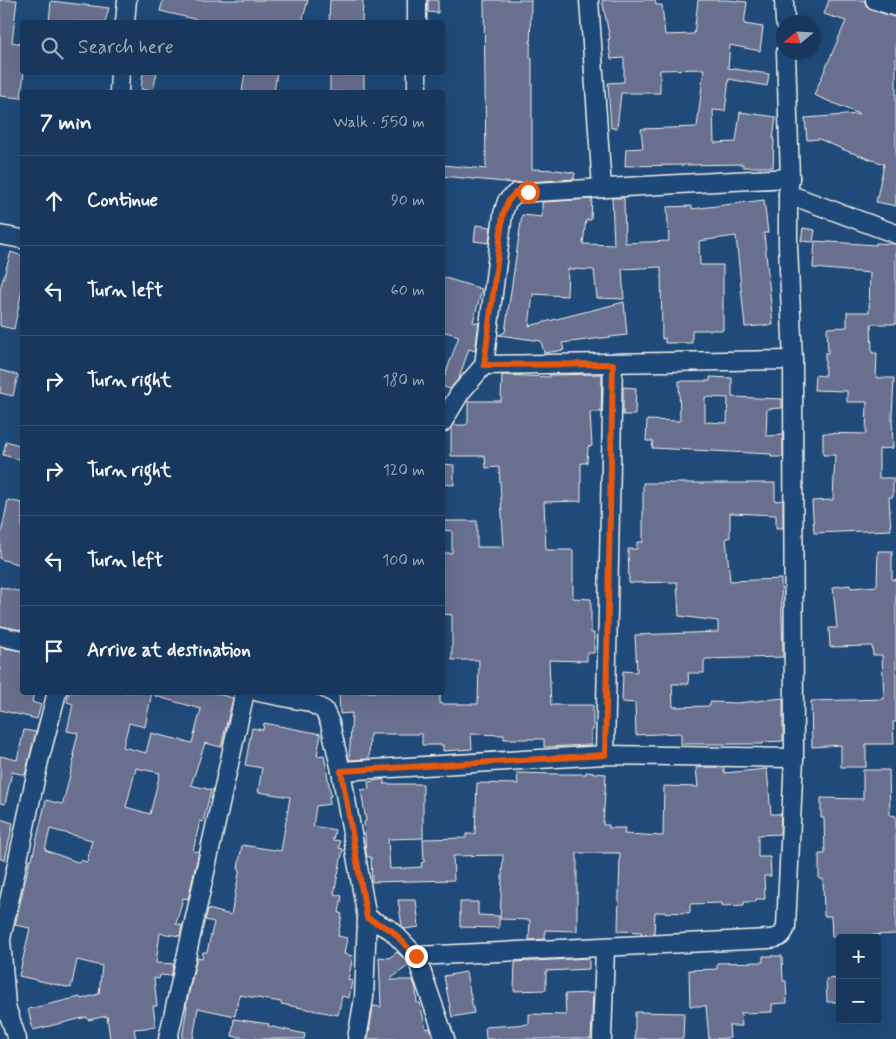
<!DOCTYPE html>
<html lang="en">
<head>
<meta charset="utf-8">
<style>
  :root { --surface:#17385c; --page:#244365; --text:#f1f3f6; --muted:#9eacbb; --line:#365272 }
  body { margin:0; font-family:Mynerve,sans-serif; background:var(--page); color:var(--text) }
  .controls { position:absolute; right:15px; bottom:15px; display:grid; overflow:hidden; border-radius:5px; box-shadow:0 5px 20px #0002 }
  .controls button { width:45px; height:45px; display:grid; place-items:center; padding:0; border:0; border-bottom:1px solid var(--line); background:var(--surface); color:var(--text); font:25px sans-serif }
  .compass { position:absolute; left:776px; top:15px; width:45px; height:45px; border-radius:50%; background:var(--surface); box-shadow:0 5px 20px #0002; rotate:252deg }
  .stop { position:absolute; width:15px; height:15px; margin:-11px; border:4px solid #ea580c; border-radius:50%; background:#fff }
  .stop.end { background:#ea580c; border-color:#fff; box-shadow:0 1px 5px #0008 }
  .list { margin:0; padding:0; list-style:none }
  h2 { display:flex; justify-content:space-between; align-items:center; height:65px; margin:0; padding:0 20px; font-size:21px }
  h2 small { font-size:16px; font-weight:400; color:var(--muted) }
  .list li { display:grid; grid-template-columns:32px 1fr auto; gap:15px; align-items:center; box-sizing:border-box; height:90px; padding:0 20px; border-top:1px solid var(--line) }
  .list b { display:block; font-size:19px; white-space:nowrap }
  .list em { font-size:16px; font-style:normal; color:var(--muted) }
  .icon { flex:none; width:28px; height:28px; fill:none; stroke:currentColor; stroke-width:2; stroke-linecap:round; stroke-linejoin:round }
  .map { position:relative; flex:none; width:896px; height:1039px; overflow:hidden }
  .search { position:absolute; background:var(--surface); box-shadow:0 5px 20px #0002; left:20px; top:20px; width:425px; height:55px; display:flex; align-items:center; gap:12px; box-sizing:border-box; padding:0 18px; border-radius:5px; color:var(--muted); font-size:19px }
  .panel { position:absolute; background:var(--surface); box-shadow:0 5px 20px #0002; left:20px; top:90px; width:425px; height:605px; border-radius:5px }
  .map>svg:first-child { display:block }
  .building { fill:#69708f; stroke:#f4f1e8; fill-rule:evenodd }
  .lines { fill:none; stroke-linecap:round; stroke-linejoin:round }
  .minor-casing { stroke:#f4f1e8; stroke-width:21 }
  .minor { stroke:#1f4a7a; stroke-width:18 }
  .route { stroke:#ea580c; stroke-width:6 }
</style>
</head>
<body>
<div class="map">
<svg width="896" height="1039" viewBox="0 0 896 1039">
  <rect width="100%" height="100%" fill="#1f4a7a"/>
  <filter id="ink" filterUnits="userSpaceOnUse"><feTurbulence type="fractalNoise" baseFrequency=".02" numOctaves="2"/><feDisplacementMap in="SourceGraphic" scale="10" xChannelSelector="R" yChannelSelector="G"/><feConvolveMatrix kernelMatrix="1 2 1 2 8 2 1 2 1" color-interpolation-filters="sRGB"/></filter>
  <g filter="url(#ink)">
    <g class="building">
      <path d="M0,0H17L12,42L22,44L24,72L21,98L0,96Z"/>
      <path d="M163,0H308L302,22H207L160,11Z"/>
      <path d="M330,0H363L362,22H329Z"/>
      <path d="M428,0H438V13L428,12Z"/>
      <path d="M484,0H531L530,58H532V169L557,170L575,173L574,179L514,183L442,176V165L486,169Z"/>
      <path d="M602,0H655L656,5H662L665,35L694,34L698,0H727L747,2L744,24L763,27L760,51L730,45L728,68L769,74L767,86L729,79L725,111L713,110L714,143L736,142L740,112L776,117L773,139L774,140L773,167H743V164L625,166L626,149L643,148L641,129L697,127L704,69L660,70V93H621L617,128H611L608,83L624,82V58L611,59L608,39H610Z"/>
      <path d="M829,0H864L867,7L871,10L896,17V206L876,202L884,164L847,151L819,139L807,140L805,118L859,114L814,95L846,21L824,14Z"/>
      <path d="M51,1L109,8L105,22H49Z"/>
      <path d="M143,72H157L153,91L141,89Z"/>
      <path d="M245,72H277L274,92H242Z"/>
      <rect x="330" y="75" width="34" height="17"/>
      <path d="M612,198H624L625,243L669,241L667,207L692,206V209L764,200L768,233H764L773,325L745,327L736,236L699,241L700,265H723V330H692V343H665V338L662,339L661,267L622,269L624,299L597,298L594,270L568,269L567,296L533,294L529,326L624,302L627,335L562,343L564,350L544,353L541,341L499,335L505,332L522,215L542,217V202L592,199L591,220H586L583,244L614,245Z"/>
      <path d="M476,225L491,227L489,243L474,241Z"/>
      <path d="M803,228L815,230L813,242L801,241Z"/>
      <path d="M815,241L876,245V243L896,244V324H871L872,353H877L876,378H894L892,416L893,448L879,449V478H893V497H889L891,530L814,533L812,501L833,500L835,455H823V433L866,434L867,402H847V391L814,390L815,375L825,376V353H828L827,328L847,327V312H869L870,273L813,268Z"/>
      <path d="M11,252L22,256V290L14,329L0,326V289Z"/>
      <path d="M442,277L482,289L473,322L479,323L475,351L469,349L459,378L450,389L442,386V384L459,336L442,331Z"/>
      <path d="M0,370L18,375L13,396L0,393Z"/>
      <path d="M602,374L601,412H590L592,446L588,447L587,463H581V501L544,502L546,550H573V598L591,599V633H594V653H587V661L549,660L551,705H593V730H591V745L544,747V739H504V735L471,734L472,749L443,751V745H422V734H370L369,759L349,760L352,713L340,714L339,692H440V704H478L479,660H452V615L442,614V553H452V531L442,530V521H477V547H504L499,467L486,468L485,456H451V428L453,425H466L468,423V401H501L502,375L550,377L549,375Z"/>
      <path d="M710,377L732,378V397L782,399V408L767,409L766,436L783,435V457H771V454L652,448L653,441H646L647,420L680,421L679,381H710ZM705,397L728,398L727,423L705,422Z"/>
      <path d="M623,387L636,388L635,415H623Z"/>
      <path d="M6,441L22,446V460L3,455Z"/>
      <path d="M442,464L454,465V485L442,484Z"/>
      <path d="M643,483H775V501L783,500V528H776V515L730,513V538H726L730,581L781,579L783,657L706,659L704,661V673H688L689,684H672L673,707L710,706V702L738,703L783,698V741L763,742V744H681V733L636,735L635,703L622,702L623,671L637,672L635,635L718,632V621L679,616L677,582L629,583L628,549H637V542H643Z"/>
      <path d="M8,500L22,503V565L0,559V539Z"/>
      <path d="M878,551H892V580L896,579V722H893L894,744H866V767H841V745L812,747L811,701L884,699L882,655H873L872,646L830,647L829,628H837L833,587L850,585L851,588L877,586Z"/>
      <path d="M0,587L22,592V630L0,626Z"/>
      <path d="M0,647L22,651V692H34L32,702L41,705L37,719L0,710Z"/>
      <path d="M69,692H152L145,727L129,723L123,747L146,753L151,733L192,743L201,709L155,696V692H210L233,698L221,747L205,743L191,785L211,790L203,822L200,821L193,851L199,852L188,899L183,898L176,924L182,925L180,936L160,933L156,963L174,964L171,976L160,975L159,979L154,978L157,1006H153L156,1027L134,1029L136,1039H110L107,1016L88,1020L87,1017L33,1030L28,1009L80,997L81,999L99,994L102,966L77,960L71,988L19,976L30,928L15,925L30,859H32L46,800L61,804L62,803H63L75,755H73L78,733L67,731L73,704L67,702ZM136,768L160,773L150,814L126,807ZM50,829L92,840L87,862L80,860V863L45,850Z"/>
      <path d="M264,723L321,734L317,756L324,755L331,796H329L330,804L316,806L313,826L335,830L333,840L340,841L339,848L343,849L334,894L342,896L339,913L342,914L338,936L347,938L344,954L353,956L348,980L352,981L349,998L342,996L338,1015L281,1004V1002L239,995L235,1016L198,1008L193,1039H182L187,1006H186L197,957L202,958L203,952H207L214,922L205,920L208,909L231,915L240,869H238L242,845L281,851L290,797L258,792L262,768L245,765L252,728L263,730Z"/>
      <path d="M24,730L36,732L25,775L12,772L5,804L0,803V756L17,760Z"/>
      <path d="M707,767L724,768V773L767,769L771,814H781L780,834L758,835V857H770L771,876H764L765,899H756V902H744V905L722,906V903L690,904V913L655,912L654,934L641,935V932L618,931L620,853H577V931L545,930V939L529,940L530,920L500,919L503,855L453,856L454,880L372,882L371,857H367L366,852L364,822L366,821L361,790L369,789L368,782L384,779V784H423V838L388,839L390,869L422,867L421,863L424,862L423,839L466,838V834H475L477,783L518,784L517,773L558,774H586V772L606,774L603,825H609V828H625L624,834L663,836L664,786L698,787L696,768Z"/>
      <path d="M863,770H889L890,815L896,816V934L832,937L831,916H824L823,879H819V854H825L824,818H821V798L863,799Z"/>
      <path d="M0,819L13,823L5,860L0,859Z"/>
      <path d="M398,900H416L419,927L405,929L402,926Z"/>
      <path d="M460,902H478V915L499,916V928L460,927Z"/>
      <path d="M397,952L407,962L408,966L389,980H413L416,989L417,1003H420L426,1029L430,1028L434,1039H368L373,1006L381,1007L379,957L389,958Z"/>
      <path d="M763,956H782L783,981H786L787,1003L772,1004V1012L741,1013L742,1026H729L730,1038L709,1039L706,1006H690L689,970L717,969V963L763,962Z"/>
      <path d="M589,958V969L546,971V990L514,991L515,962Z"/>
      <path d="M466,972L474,1013L452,1017L444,976Z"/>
      <path d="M840,978V1002H827L826,979Z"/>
      <path d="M593,993L591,1039H486L485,1027L529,1024V1014L566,1015L565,994Z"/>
      <path d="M635,1012L684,1013L683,1039H635Z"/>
      <path d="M234,1019L269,1024L268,1026L305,1034L304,1039H254L232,1036Z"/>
    </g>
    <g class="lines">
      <defs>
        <g id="minor">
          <path d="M589,0L602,188"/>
          <path d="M784,0L785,22"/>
          <path d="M875,0L896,7"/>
          <path d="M125,22L127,0"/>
          <path d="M417,22V0"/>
          <path d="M119,92L120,72"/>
          <path d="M417,92V72"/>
          <path d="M788,194L896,234"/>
          <path d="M0,235L22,239"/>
          <path d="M484,365L793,360"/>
          <path d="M442,423L460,393L484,365L503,214L507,201L516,193L790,178"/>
          <path d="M0,636L22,641"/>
          <path d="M258,692L309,702L324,710L330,723L341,771L367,918L364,998L357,1039"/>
          <path d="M605,755L613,363"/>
          <path d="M341,771L605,755L794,758"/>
          <path d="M367,918L391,930L416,956L445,1039"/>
          <path d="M416,956L769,939C779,938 782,937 786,927L794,758L793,360L788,246V194L790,178L786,52"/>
          <path d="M17,1039L6,1006L1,939L39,761L57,692"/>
          <path d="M168,1039L245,692"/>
          <path d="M602,1039L605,948"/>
        </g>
      </defs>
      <use href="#minor" class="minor-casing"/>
      <use href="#minor" class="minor"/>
    </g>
  </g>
  <g class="lines" filter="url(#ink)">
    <path class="route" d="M416,956L391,930L367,918L341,771L605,755L613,364L484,365L503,214L508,201L516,192H528"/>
  </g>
</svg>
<div class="controls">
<button>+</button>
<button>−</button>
</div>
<svg class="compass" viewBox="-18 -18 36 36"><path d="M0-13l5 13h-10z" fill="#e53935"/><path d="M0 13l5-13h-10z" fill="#9eacbb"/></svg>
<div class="stop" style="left:528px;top:192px"></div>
<div class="stop end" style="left:416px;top:956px"></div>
<div class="search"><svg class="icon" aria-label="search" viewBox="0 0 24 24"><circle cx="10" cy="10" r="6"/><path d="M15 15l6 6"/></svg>Search here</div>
<section class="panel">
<h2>7 min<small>Walk · 550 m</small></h2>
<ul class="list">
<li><svg class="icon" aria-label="ahead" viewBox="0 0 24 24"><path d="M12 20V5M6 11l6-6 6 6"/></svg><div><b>Continue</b></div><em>90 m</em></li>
<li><svg class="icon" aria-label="left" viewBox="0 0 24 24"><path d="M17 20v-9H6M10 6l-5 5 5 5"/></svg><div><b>Turn left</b></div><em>60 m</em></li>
<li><svg class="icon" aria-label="right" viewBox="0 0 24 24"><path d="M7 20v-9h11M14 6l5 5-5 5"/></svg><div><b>Turn right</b></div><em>180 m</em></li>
<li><svg class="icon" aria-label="right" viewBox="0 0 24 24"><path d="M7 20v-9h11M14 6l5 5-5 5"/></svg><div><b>Turn right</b></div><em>120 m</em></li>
<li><svg class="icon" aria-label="left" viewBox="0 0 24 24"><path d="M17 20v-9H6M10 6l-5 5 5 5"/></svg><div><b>Turn left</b></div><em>100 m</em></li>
<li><svg class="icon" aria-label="arrive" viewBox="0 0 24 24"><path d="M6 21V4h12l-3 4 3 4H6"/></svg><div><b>Arrive at destination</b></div></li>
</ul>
</section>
</div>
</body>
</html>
